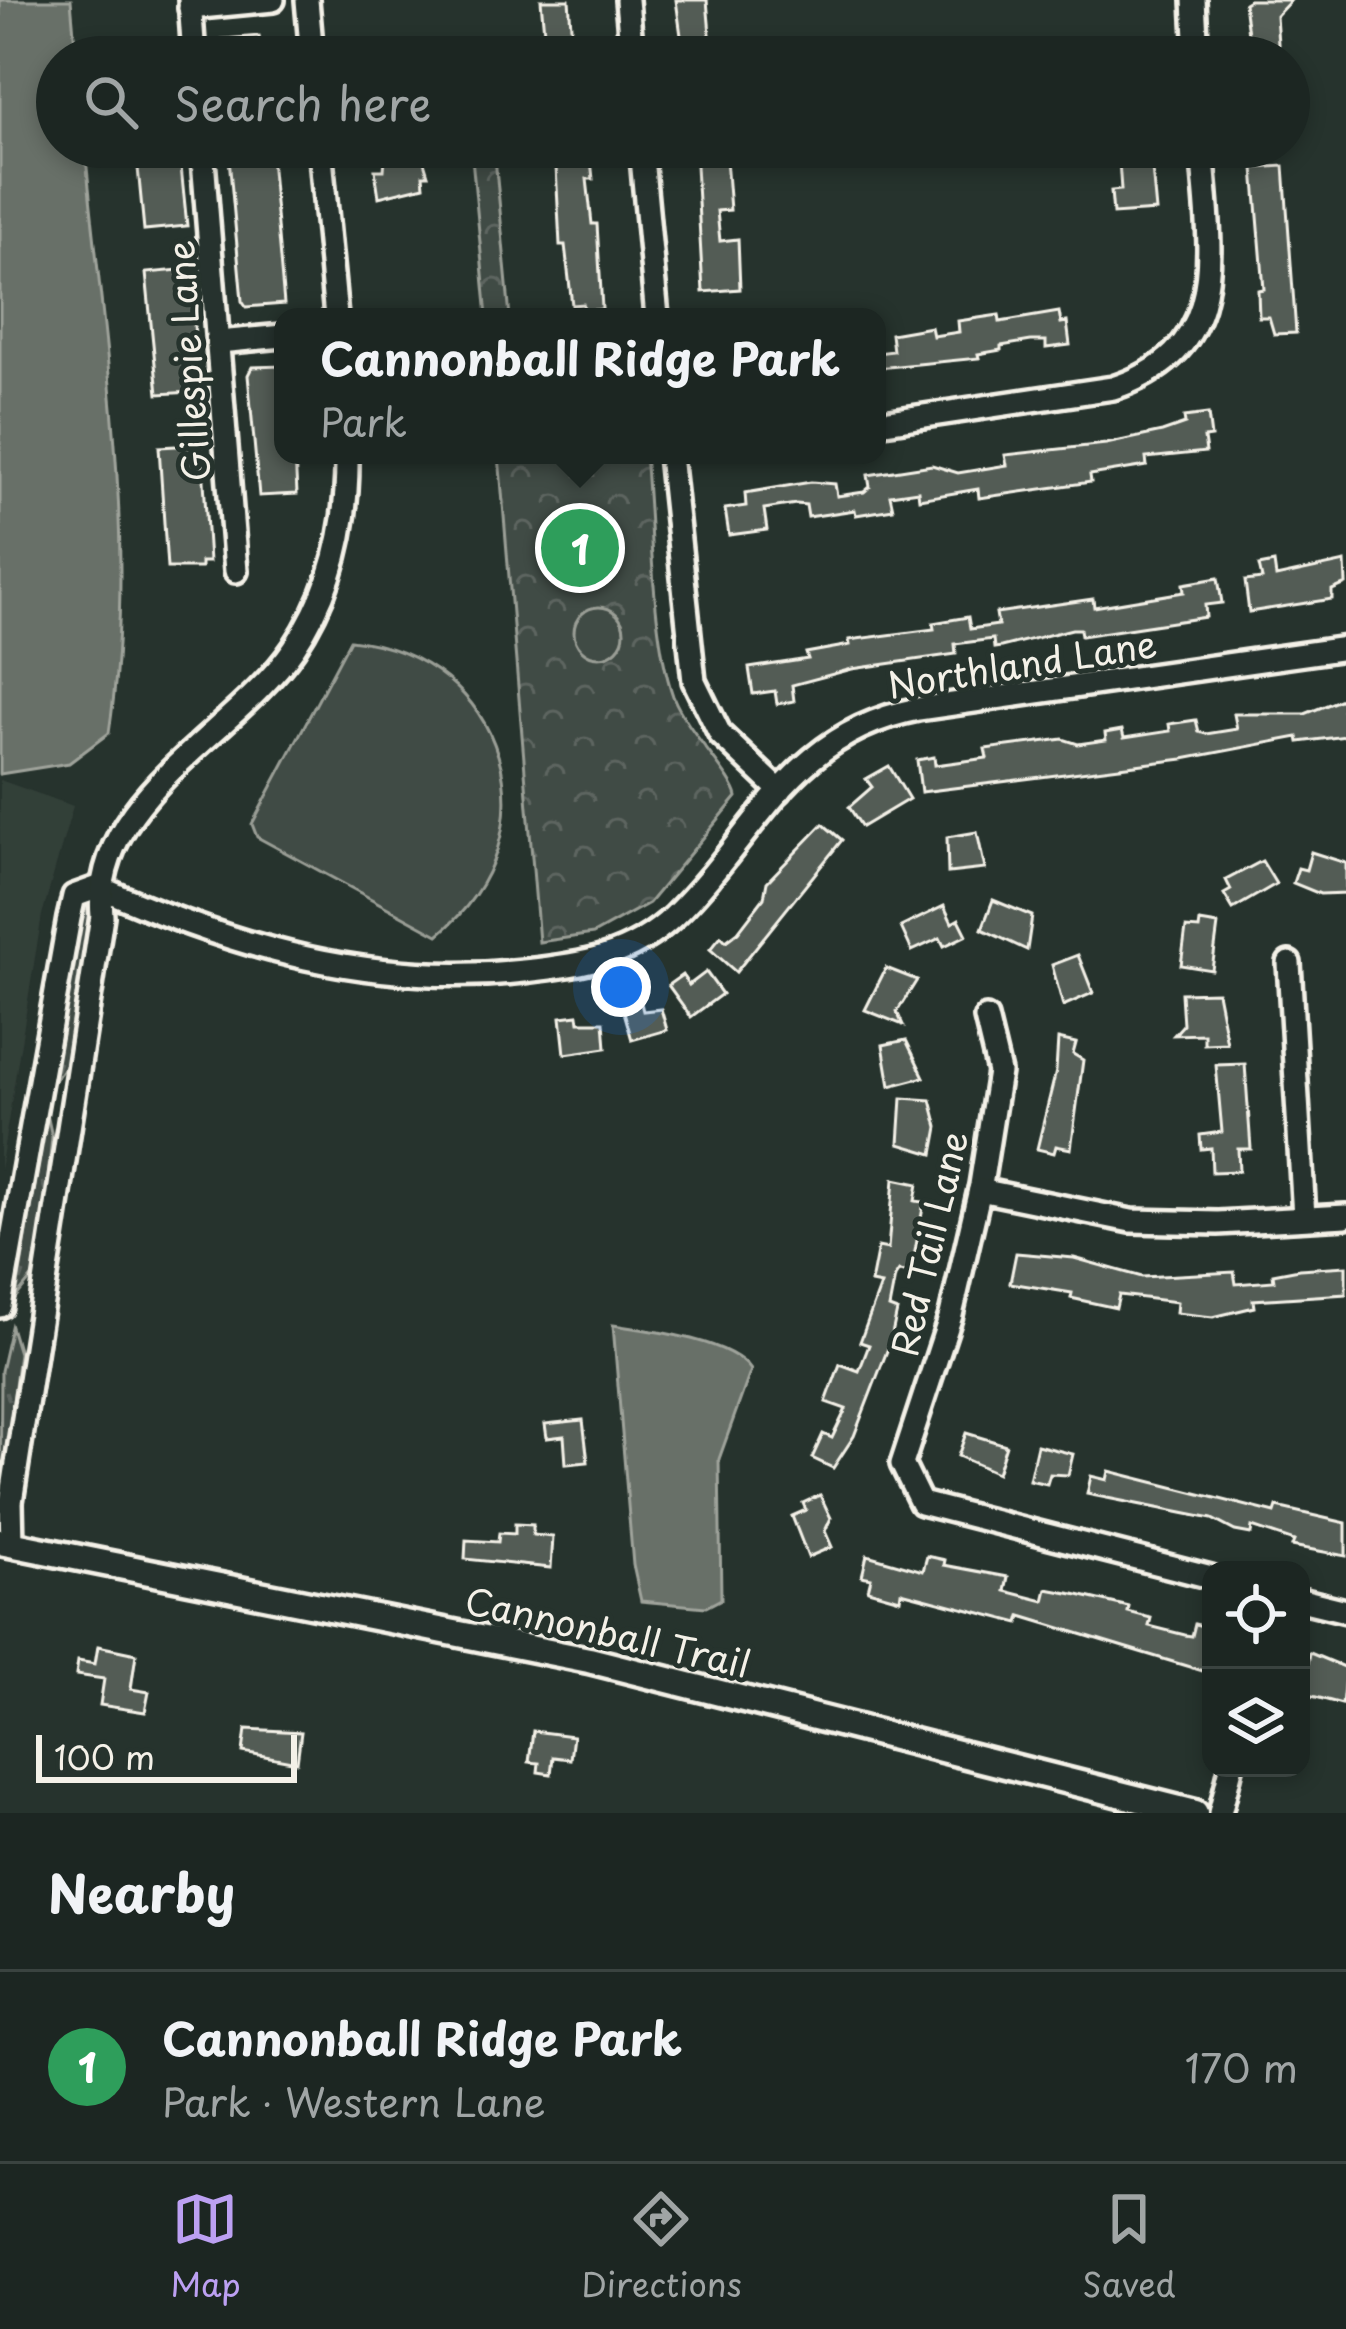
<!DOCTYPE html>
<html lang="en">
<head>
<meta charset="utf-8">
<style>
  :root { --surface:#1c2622; --page:#252e2a; --text:#f1f3f6; --muted:#a0a5a5; --line:#3a4340; --accent:#bca0f2 }
  body { margin:0; font-family:"Playpen Sans",sans-serif; background:var(--page); color:var(--text) }
  .controls { position:absolute; right:36px; bottom:36px; display:grid; overflow:hidden; border-radius:24px; box-shadow:0 6px 18px #0003 }
  .controls button { width:108px; height:108px; display:grid; place-items:center; padding:0; border:0; border-bottom:3px solid var(--line); background:var(--surface); color:var(--text); font:60px sans-serif }
  .scale { position:absolute; left:36px; bottom:30px; width:261px; box-sizing:border-box; padding-left:12px; border:6px solid #f4f1e8; border-top:0; font-size:33px; line-height:42px; white-space:nowrap; color:#f4f1e8; -webkit-text-stroke:9px #26332d; paint-order:stroke }
  .you { position:absolute; left:621px; top:987px; width:42px; height:42px; margin:-30px; border:9px solid #fff; border-radius:50%; background:#1a73e8; box-shadow:0 0 0 18px #1a73e833 }
  .badge { display:grid; place-items:center; width:78px; height:78px; border-radius:50%; background:var(--accent); color:#fff; font-size:39px; font-weight:700 }
  .pin { position:absolute; translate:-50% -50%; border:6px solid #fff; box-shadow:0 3px 12px #0006 }
  .popup { position:absolute; left:274px; top:308px; width:612px; height:156px; box-sizing:border-box; display:grid; place-content:center; border-radius:24px; background:var(--surface); filter:drop-shadow(0 3px 9px #0005); font-size:39px; white-space:nowrap; color:var(--muted) }
  .popup b { font-size:45px; color:var(--text) }
  .popup::after { content:''; position:absolute; left:50%; top:100%; margin-left:-24px; border:24px solid transparent; border-top-color:var(--surface) }
  .list { margin:0; padding:0; list-style:none }
  h2 { display:flex; justify-content:space-between; align-items:center; height:156px; margin:0; padding:0 48px; font-size:51px }
  h2 small { font-size:39px; font-weight:400; color:var(--muted) }
  .list li { display:grid; grid-template-columns:78px 1fr auto; gap:36px; align-items:center; box-sizing:border-box; height:192px; padding:0 48px; border-top:3px solid var(--line) }
  .list b { display:block; font-size:45px; white-space:nowrap }
  .list p { margin:0; font-size:39px; white-space:nowrap; color:var(--muted) }
  .list em { font-size:39px; font-style:normal; color:var(--muted) }
  .icon { flex:none; width:66px; height:66px; fill:none; stroke:currentColor; stroke-width:2; stroke-linecap:round; stroke-linejoin:round }
  .map { position:relative; flex:none; width:1346px; height:1813px; overflow:hidden }
  .search { position:absolute; background:var(--surface); box-shadow:0 6px 18px #0003; left:36px; right:36px; top:36px; height:132px; display:flex; align-items:center; gap:30px; box-sizing:border-box; padding:0 42px; border-radius:66px; color:var(--muted); font-size:45px }
  .sheet { height:348px; background:var(--surface) }
  nav { display:flex; justify-content:space-around; align-items:center; box-sizing:border-box; height:168px; border-top:3px solid var(--line); background:var(--surface); font-size:33px; color:var(--muted) }
  nav a { display:grid; justify-items:center; gap:6px }
  nav .on { color:var(--accent) }
  .map>svg:first-child { display:block }
  .built { fill:#333f39 }
  .grass { fill:url(#grass-tufts); stroke:#9a9e96; stroke-width:3 }
  .park { fill:url(#park-crowns); stroke:#9a9e96; stroke-width:3 }
  .pitch { fill:#414b45; stroke:#9a9e96; stroke-width:3 }
  .water { fill:#676f68; stroke:#9fa39b; stroke-width:3 }
  .building { fill:#525c55; stroke:#f4f1e8; stroke-width:3 }
  .lines { fill:none; stroke-linecap:round; stroke-linejoin:round }
  .minor-casing { stroke:#f4f1e8; stroke-width:30 }
  .major-casing { stroke:#f4f1e8; stroke-width:33 }
  .minor { stroke:#26332d; stroke-width:21 }
  .major { stroke:#26332d; stroke-width:24 }
  .labels { text-anchor:middle; dominant-baseline:central; stroke-width:10; stroke-linejoin:round; paint-order:stroke }
  .street-label { font-size:36px; fill:#f4f1e8; stroke:#26332d }
</style>
</head>
<body>
<div class="map">
<svg width="1346" height="1813" viewBox="0 0 1346 1813">
  <defs>
    <pattern id="grass-tufts" width="24" height="20" patternUnits="userSpaceOnUse" patternTransform="scale(3)"><rect width="24" height="20" fill="#414b45"/><path d="M3 7l-1-3M5 7V3M7 7l1-3M15 17l-1-3M17 17v-4M19 17l1-3" fill="none" stroke="#5d6560"/></pattern>
    <pattern id="park-crowns" width="20" height="18" patternUnits="userSpaceOnUse" patternTransform="scale(3)"><rect width="20" height="18" fill="#414b45"/><path d="M2 6a3 3 0 1 1 6 0M12 15a3 3 0 1 1 6 0" fill="none" stroke="#5d6560"/></pattern>
  </defs>
  <rect width="100%" height="100%" fill="#26332d"/>
  <filter id="ink" filterUnits="userSpaceOnUse"><feTurbulence type="fractalNoise" baseFrequency=".00833" numOctaves="2"/><feDisplacementMap in="SourceGraphic" scale="24" xChannelSelector="R" yChannelSelector="G"/><feConvolveMatrix kernelMatrix="1 2 1 2 8 2 1 2 1" color-interpolation-filters="sRGB"/></filter>
  <g filter="url(#ink)">
    <path class="built" d="M0,780L73,806L42,915L0,1170Z"/>
    <g class="grass">
      <path d="M86,902L90,916L73,1055L50,1087L80,905Z"/>
      <path d="M47,1114L52,1137L39,1269L16,1297Z"/>
      <path d="M11,1327L19,1353L0,1508L1,1371Z"/>
    </g>
    <g class="park">
      <path d="M471,147H494L510,317H487Z"/>
      <path d="M499,455H645C652,524 651,633 673,696C686,730 734,778 737,797L649,903L593,934L539,942Z"/>
    </g>
    <g class="pitch">
      <circle cx="599" cy="632" r="25"/>
      <path d="M350,640C507,656 559,835 438,935L257,837L252,824Z"/>
    </g>
    <g class="water">
      <path d="M0,0H71L76,57H57V147H85C103,340 138,540 109,733L69,763L0,774Z"/>
      <path d="M613,1325C649,1330 731,1340 751,1370L719,1459L721,1599L706,1607L641,1601L633,1565Z"/>
    </g>
    <g class="building">
      <path d="M541,0H569L572,40H579L581,57H540L539,44L545,43Z"/>
      <path d="M676,0H707L712,57H684Z"/>
      <path d="M1249,0H1291L1276,16L1279,57H1251L1244,3Z"/>
      <path d="M259,36L261,57H224L222,39Z"/>
      <path d="M136,147H179L187,226L144,230Z"/>
      <path d="M228,147H270L284,304L246,307L242,301Z"/>
      <path d="M386,147L420,149L428,175H423L424,186L379,197L375,170H384Z"/>
      <path d="M555,147H576L581,161L591,160L593,179H587L592,224H597L602,309L584,311L583,304L572,305L565,245H560Z"/>
      <path d="M695,147H725L730,210L717,211L720,241L738,239L740,289L703,292Z"/>
      <path d="M1118,147H1150L1156,211L1113,214L1111,191L1121,190Z"/>
      <path d="M1284,166L1296,333L1274,334L1269,317H1259L1258,290L1264,289L1254,168Z"/>
      <path d="M180,270L189,274L200,386L192,387V392L158,394L146,273Z"/>
      <path d="M1059,312L1061,323L1067,322L1070,345L1046,348V341H1031L1001,346V350L978,354L979,358L877,368V353L893,351L891,334L931,327L933,336L959,332L958,321L999,315L1000,322Z"/>
      <path d="M283,366V455H295L297,494L259,496L248,375L252,367Z"/>
      <path d="M1208,414L1211,437L1204,438L1206,452L1146,458L1147,466L1090,475L1091,482L979,498L978,489L919,499L918,491L890,495L893,509L856,515L855,510L808,517L806,505L796,504L764,509L767,530L729,535L725,509L746,506L745,493L811,482L835,484L837,496L864,492L870,487L868,475L932,465L958,473L1007,465L1005,455L1106,444L1162,432L1185,424L1184,417Z"/>
      <path d="M195,445L202,449L209,562H201V568H167L159,447Z"/>
      <path d="M1345,562L1346,584L1332,590V599L1249,612L1245,581L1262,579L1259,566L1274,563L1276,577Z"/>
      <path d="M1218,578L1222,603L1205,605L1206,617L1081,636L1080,629H1072L1001,647L994,648L993,639L955,644L956,654L852,669L792,685L794,701L777,704L775,691L753,694L749,668L808,659L806,653L850,645L849,640L934,629L933,623L968,617L970,629L998,625L996,613L1093,599L1094,607L1184,592L1183,584Z"/>
      <path d="M1342,699L1346,736L1299,742L1298,737L1183,759L921,792L917,760L934,757L935,765L987,758L985,749L1063,739L1078,744L1106,740L1105,733L1122,730L1124,738L1170,731L1169,724L1196,720L1199,732L1206,734L1237,729L1234,714H1305Z"/>
      <path d="M889,766L909,799L862,827L849,807L872,787L866,779Z"/>
      <path d="M823,824L842,840L736,972L710,949L721,936L726,941L738,932L764,898L767,882Z"/>
      <path d="M977,832L985,869L948,873L947,837Z"/>
      <path d="M1311,852L1346,863V893L1320,894L1293,883L1298,868L1306,870Z"/>
      <path d="M1262,861L1276,884L1233,909L1224,894L1231,890L1226,880Z"/>
      <path d="M993,900L1032,916L1027,950L982,929Z"/>
      <path d="M944,906L952,923L959,919L967,935L944,946L940,938L912,951L901,927Z"/>
      <path d="M1200,922L1218,925L1212,970L1181,965L1186,928L1199,929Z"/>
      <path d="M1078,955L1093,993L1063,1006L1052,965Z"/>
      <path d="M886,968L917,980L897,1012L903,1025L865,1010Z"/>
      <path d="M706,972L722,994L691,1017L668,985L682,975L689,985Z"/>
      <path d="M1217,992L1227,1043L1204,1044V1034L1174,1035L1183,1025L1181,993Z"/>
      <path d="M640,999L643,1011L661,1009L667,1030L632,1040L622,1005Z"/>
      <path d="M578,1015L579,1022H604L606,1048L565,1054L561,1017Z"/>
      <path d="M1058,1039L1076,1043L1073,1054L1083,1060L1071,1149L1056,1146L1054,1153L1037,1149L1056,1071Z"/>
      <path d="M906,1040L924,1077L890,1086L883,1045Z"/>
      <path d="M1245,1064L1251,1149H1238L1239,1171L1212,1172L1211,1148L1201,1149L1200,1135L1222,1132L1216,1065Z"/>
      <path d="M902,1098L931,1100L938,1127L933,1154L899,1144Z"/>
      <path d="M894,1179L918,1184L915,1201L924,1202L911,1273L899,1271L895,1277L889,1308L897,1311L890,1343L854,1436L833,1468L812,1458L823,1434L832,1438L846,1409L826,1402L840,1364L859,1371L869,1345L860,1342L881,1285L871,1283L878,1247L888,1249Z"/>
      <path d="M1016,1253L1074,1258L1142,1277L1234,1272L1236,1284L1274,1281L1273,1274L1299,1269L1346,1266V1294L1253,1300L1254,1307L1213,1317L1176,1313L1177,1302L1119,1295L1116,1308L1071,1298L1072,1293L1010,1283Z"/>
      <path d="M583,1420L588,1462L566,1464L564,1436L547,1438L545,1424Z"/>
      <path d="M966,1433L1006,1445L997,1473L958,1456Z"/>
      <path d="M1037,1445L1073,1454L1068,1475L1050,1474L1047,1484L1029,1480Z"/>
      <path d="M1109,1471L1275,1513L1277,1507L1346,1523V1556L1292,1546L1294,1541L1252,1527L1251,1534L1235,1531L1212,1519L1087,1494L1091,1476L1107,1480Z"/>
      <path d="M820,1495L831,1518L825,1531L832,1547L808,1557L792,1516L806,1510L803,1503Z"/>
      <path d="M515,1524L533,1525V1535L553,1537L551,1568L465,1559L466,1540L498,1542L499,1533L515,1534Z"/>
      <path d="M867,1555L923,1571L927,1556L945,1560L944,1565L1008,1577L1005,1591L1044,1601L1047,1589L1074,1594L1129,1607L1128,1612L1151,1618L1149,1626L1185,1635L1192,1636L1195,1624L1211,1628L1203,1671L1021,1616L1019,1623L901,1592L900,1599L868,1590L871,1578L862,1576Z"/>
      <path d="M98,1646L136,1654L131,1689L149,1692L145,1712L100,1705L104,1679L76,1675L78,1661L95,1664Z"/>
      <path d="M1310,1653L1346,1668L1342,1704L1312,1696L1301,1704Z"/>
      <path d="M246,1729L301,1732L297,1762L243,1752Z"/>
      <path d="M533,1731L573,1736L570,1759L553,1757L551,1774L538,1772L539,1763L529,1762Z"/>
    </g>
    <g class="lines">
      <defs>
        <g id="minor">
          <path d="M190,0L194,57"/>
          <path d="M307,0L312,57"/>
          <path d="M627,0L632,57"/>
          <path d="M1194,0L1197,57"/>
          <path d="M190,8L273,0"/>
          <path d="M202,147L236,571"/>
          <path d="M320,147L336,317"/>
          <path d="M641,147L657,317"/>
          <path d="M219,342L283,336"/>
          <path d="M877,423L1113,388C1234,349 1209,249 1202,147"/>
          <path d="M670,455L694,681L720,734L780,791"/>
          <path d="M99,887C236,948 372,987 524,971C581,965 630,958 674,916C759,833 789,734 918,709L1346,648"/>
          <path d="M1289,963L1304,1217"/>
          <path d="M986,1018L999,1072L981,1185L951,1315L902,1464L921,1503L1211,1577"/>
          <path d="M980,1190L1131,1221L1218,1223L1346,1216"/>
          <path d="M0,1306L69,918L74,896L99,887"/>
          <path d="M12,1545L11,1502L102,916C91,797 236,734 294,648C333,590 348,524 347,455"/>
          <path d="M1301,1600L1346,1611"/>
          <path d="M1220,1813L1231,1768"/>
        </g>
        <path id="major" d="M0,1542L589,1660L1195,1813"/>
      </defs>
      <use href="#minor" class="minor-casing"/>
      <use href="#major" class="major-casing"/>
      <use href="#minor" class="minor"/>
      <use href="#major" class="major"/>
    </g>
  </g>
  <g class="labels">
    <g class="street-label">
      <text transform="translate(187 361) rotate(-94)">Gillespie Lane</text>
      <text transform="translate(1022 663) rotate(-9)">Northland Lane</text>
      <text transform="translate(928 1243) rotate(-77)">Red Tail Lane</text>
      <text transform="translate(608 1631) rotate(13)">Cannonball Trail</text>
    </g>
  </g>
</svg>
<div class="controls">
<button><svg class="icon" aria-label="locate" viewBox="0 0 24 24"><circle cx="12" cy="12" r="6"/><path d="M12 2v4M12 18v4M2 12h4M18 12h4"/></svg></button>
<button><svg class="icon" aria-label="layers" viewBox="0 0 24 24"><path d="M12 4l9 5-9 5-9-5zM3 14l9 5 9-5"/></svg></button>
</div>
<div class="scale">100 m</div>
<div class="you"></div>
<div class="pin badge" style="left:580px;top:548px;background:#2e9e5b">1</div>
<div class="popup"><b>Cannonball Ridge Park</b>Park</div>
<div class="search"><svg class="icon" aria-label="search" viewBox="0 0 24 24"><circle cx="10" cy="10" r="6"/><path d="M15 15l6 6"/></svg>Search here</div>
</div>
<section class="sheet">
<h2>Nearby<small></small></h2>
<ul class="list">
<li><span class="badge" style="background:#2e9e5b">1</span><div><b>Cannonball Ridge Park</b><p>Park · Western Lane</p></div><em>170 m</em></li>
</ul>
</section>
<nav>
<a class="on"><svg class="icon" aria-label="map" viewBox="0 0 24 24"><path d="M3 6l6-2 6 2 6-2v14l-6 2-6-2-6 2zM9 4v14M15 6v14"/></svg>Map</a>
<a><svg class="icon" aria-label="directions" viewBox="0 0 24 24"><path d="M12 3l9 9-9 9-9-9zM9 14v-3h6M13 9l2 2-2 2"/></svg>Directions</a>
<a><svg class="icon" aria-label="saved" viewBox="0 0 24 24"><path d="M7 4h10v16l-5-4-5 4z"/></svg>Saved</a>
</nav>
</body>
</html>
